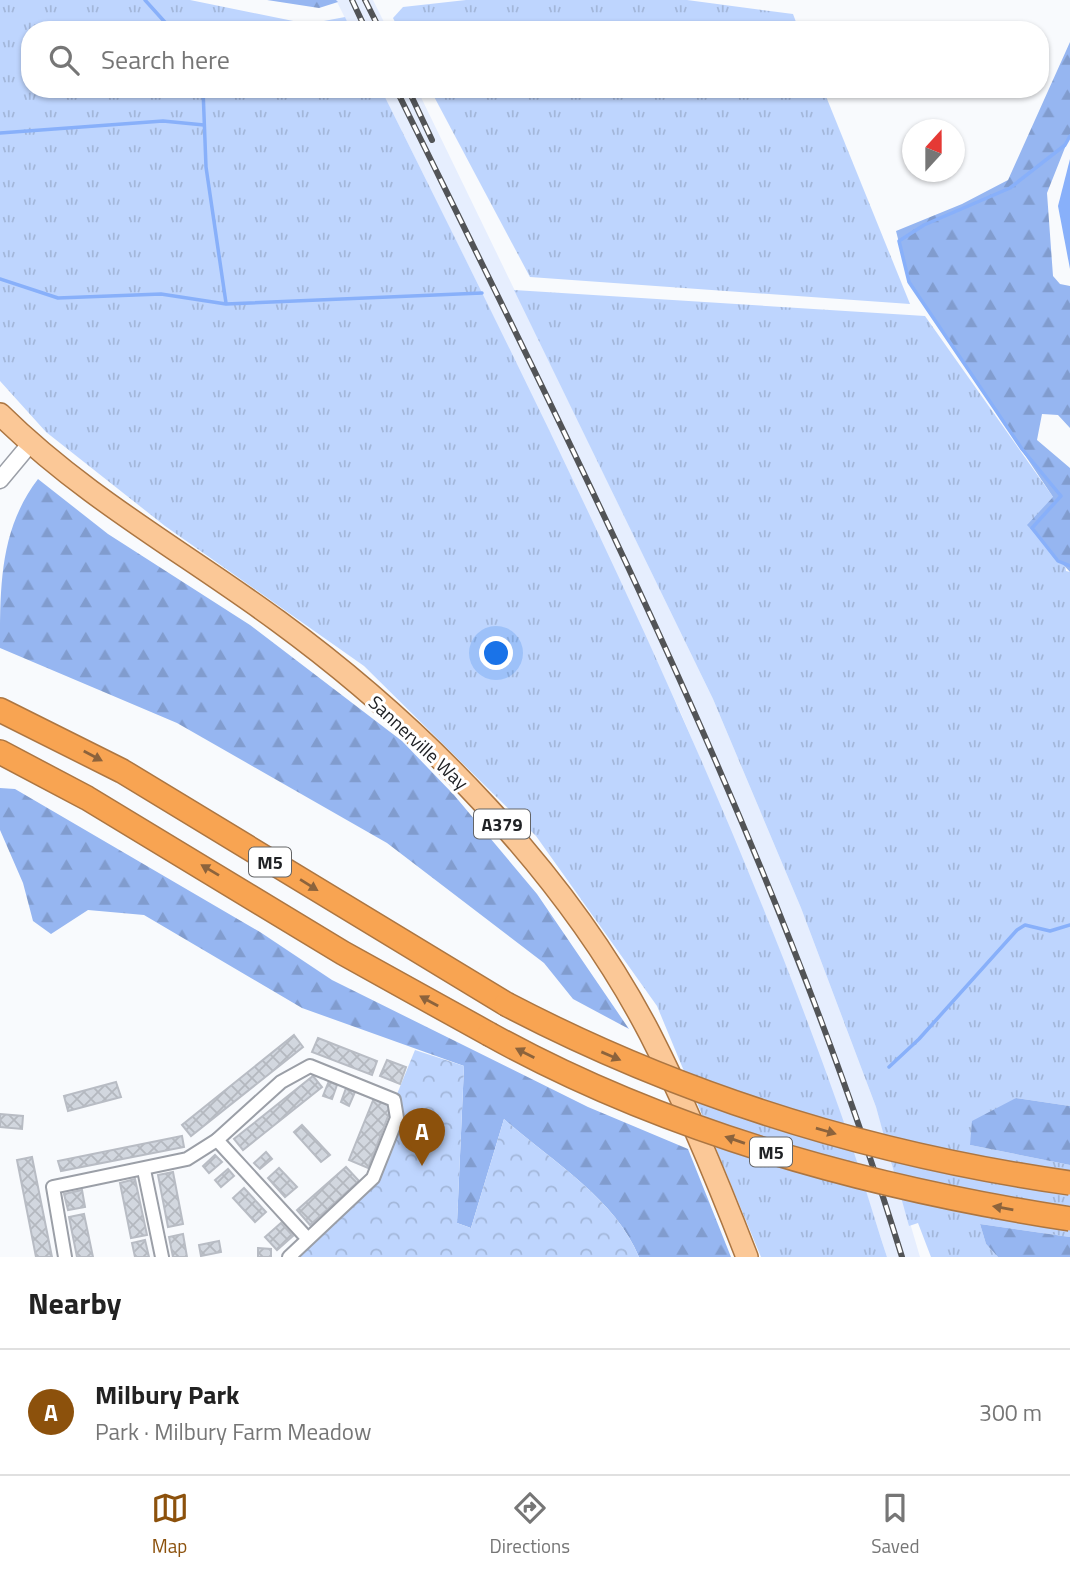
<!DOCTYPE html>
<html lang="en">
<head>
<meta charset="utf-8">
<style>
  :root { --surface:#fff; --page:#f2f2f2; --text:#222; --muted:#767676; --line:#e0e0e0; --accent:#8c510c }
  body { margin:0; font-family:"Titillium Web",sans-serif; background:var(--page); color:var(--text) }
  .compass { position:absolute; left:902px; top:119px; width:63px; height:63px; border-radius:50%; background:var(--surface); box-shadow:0 2px 5px #0004; rotate:21deg }
  .you { position:absolute; left:497px; top:654px; width:24px; height:24px; margin:-18px; border:5px solid #fff; border-radius:50%; background:#1a73e8; box-shadow:0 0 0 10px #1a73e833 }
  .badge { display:grid; place-items:center; width:46px; height:46px; border-radius:50%; background:var(--accent); color:#fff; font-size:23px; font-weight:700 }
  .pin { position:absolute; translate:-50% -58px; filter:drop-shadow(0 2px 4px #0008) }
  .pin::after { content:''; position:absolute; top:37px; width:24px; height:21px; background:inherit; clip-path:polygon(0 0,100% 0,50% 100%) }
  .list { margin:0; padding:0; list-style:none }
  h2 { display:flex; justify-content:space-between; align-items:center; height:91px; margin:0; padding:0 28px; font-size:30px }
  h2 small { font-size:23px; font-weight:400; color:var(--muted) }
  .list li { display:grid; grid-template-columns:46px 1fr auto; gap:21px; align-items:center; box-sizing:border-box; height:126px; padding:0 28px; border-top:2px solid var(--line) }
  .list b { display:block; font-size:26px; white-space:nowrap }
  .list p { margin:0; font-size:23px; white-space:nowrap; color:var(--muted) }
  .list em { font-size:23px; font-style:normal; color:var(--muted) }
  .icon { flex:none; width:38px; height:38px; fill:none; stroke:currentColor; stroke-width:2; stroke-linecap:round; stroke-linejoin:round }
  .map { position:relative; flex:none; width:1070px; height:1257px; overflow:hidden }
  .search { position:absolute; background:var(--surface); box-shadow:0 2px 5px #0004; left:21px; right:21px; top:21px; height:77px; display:flex; align-items:center; gap:18px; box-sizing:border-box; padding:0 24px; border-radius:28px; color:var(--muted); font-size:26px }
  .sheet { height:217px; background:var(--surface) }
  nav { display:flex; justify-content:space-around; align-items:center; box-sizing:border-box; height:98px; border-top:2px solid var(--line); background:var(--surface); font-size:19px; color:var(--muted) }
  nav a { display:grid; justify-items:center; gap:4px }
  nav .on { color:var(--accent) }
  .map>svg:first-child { display:block }
  .built { fill:#e6eefe }
  .grass { fill:url(#grass-tufts) }
  .forest { fill:url(#forest-firs) }
  .park { fill:url(#park-crowns) }
  .water { fill:#88b0fa }
  .lines { fill:none; stroke-linecap:round; stroke-linejoin:round }
  .stream { stroke:#88b0fa; stroke-width:3.5 }
  .building { fill:url(#building-cross-hatch); stroke:#b8bcc4; stroke-width:2 }
  .minor-casing { stroke:#9b9fa7; stroke-width:16 }
  .tertiary-casing { stroke:#9b9fa7; stroke-width:19 }
  .primary-casing { stroke:#ac7642; stroke-width:24 }
  .motorway-casing { stroke:#ac7642; stroke-width:26 }
  .minor { stroke:#fff; stroke-width:12 }
  .tertiary { stroke:#fff; stroke-width:16 }
  .primary { stroke:#fbc897; stroke-width:21 }
  .motorway { stroke:#f8a452; stroke-width:23 }
  .rail-casing { stroke:#525457; stroke-width:6 }
  .rail { stroke:#fff; stroke-width:3.5; stroke-dasharray:10; stroke-linecap:butt }
  .motorway-bridge-casing { stroke:#ac7642; stroke-width:26; stroke-linecap:butt }
  .motorway-bridge { stroke:#f8a452; stroke-width:23 }
  .oneway { fill:#8c633c }
  .labels { text-anchor:middle; dominant-baseline:central; stroke-width:6; stroke-linejoin:round; paint-order:stroke }
  .shield { fill:#fff; stroke:#636466; stroke-width:2 }
  .shield-label { font-size:18px; font-weight:bold; fill:#202225 }
  .street-label { font-size:19px; fill:#202225; stroke:#fff }
</style>
</head>
<body>
<div class="map">
<svg width="1070" height="1257" viewBox="0 0 1070 1257">
  <defs>
    <pattern id="grass-tufts" width="24" height="20" patternUnits="userSpaceOnUse" patternTransform="scale(1.75)"><rect width="24" height="20" fill="#bed5fe"/><path d="M3 7l-1-3M5 7V3M7 7l1-3M15 17l-1-3M17 17v-4M19 17l1-3" fill="none" stroke="#a3b7da"/></pattern>
    <pattern id="forest-firs" width="22" height="20" patternUnits="userSpaceOnUse" patternTransform="scale(1.75)"><rect width="22" height="20" fill="#96b6f1"/><path d="M5 1l3.5 6h-7zM16 11l3.5 6h-7z" fill="#819cce"/></pattern>
    <pattern id="park-crowns" width="20" height="18" patternUnits="userSpaceOnUse" patternTransform="scale(1.75)"><rect width="20" height="18" fill="#bed5fe"/><path d="M2 6a3 3 0 1 1 6 0M12 15a3 3 0 1 1 6 0" fill="none" stroke="#a3b7da"/></pattern>
    <pattern id="building-cross-hatch" width="8" height="8" patternUnits="userSpaceOnUse" patternTransform="scale(1.75)"><rect width="8" height="8" fill="#d2d7df"/><path d="M0 0l8 8M0 8l8-8" fill="none" stroke="#b4b8bf"/></pattern>
  </defs>
  <rect width="100%" height="100%" fill="#f8fafd"/>
  <g class="built">
    <path d="M336,0H373L388,30H351Z"/>
    <path d="M381,89H417L713,699L801,908L876,1107L920,1257H887L840,1112L768,920L680,711L482,293Z"/>
  </g>
  <g class="grass">
    <path d="M0,0H190L308,24L345,17L351,30H30V89H381C547,423 716,759 840,1111C857,1159 871,1208 887,1257H761L657,1006L536,836L364,666L165,526L46,432L0,381Z"/>
    <path d="M466,0H687L793,14L799,30H399L393,18L403,7Z"/>
    <path d="M430,89H823L910,304L530,277Z"/>
    <path d="M514,290L925,316L1053,497L1066,571L1070,572V1106L1016,1098L970,1145L1070,1165V1237L980,1224L986,1244L998,1257H931L918,1223L909,1226L876,1107L801,908L713,699Z"/>
  </g>
  <g class="forest">
    <path d="M267,0H336L338,2L319,8Z"/>
    <path d="M1070,42V135L1047,193L1053,276L1060,284L1070,286V428L1058,415L1042,414L1037,440L1070,468V572L1027,525L1053,497L909,282L896,231L962,204L1008,180Z"/>
    <path d="M38,479L108,534L250,625L402,741L454,795L537,894L629,1029L573,999L544,963L387,843L177,723L0,648C0,585 0,529 38,479Z"/>
    <path d="M0,788L15,789L260,932L332,980L588,1107L688,1149L731,1257H639C615,1198 551,1161 504,1119L471,1228L457,1223L464,1066L302,1008L144,915L88,910L51,934L33,921L23,883L0,830Z"/>
    <path d="M1016,1098L1070,1106V1165L970,1145L972,1121Z"/>
    <path d="M980,1224L1070,1237V1257H998L986,1244Z"/>
  </g>
  <path class="park" d="M415,1050L464,1066L457,1223L471,1228L504,1119C550,1160 615,1198 639,1257H296L376,1184L404,1114L397,1094Z"/>
  <path class="water" d="M1070,159V269L1058,206Z"/>
  <g class="lines">
    <g class="stream">
      <path d="M145,0L172,30"/>
      <path d="M203,89L206,167L226,303"/>
      <path d="M0,133L163,121L204,125"/>
      <path d="M1070,136L1065,145L1010,188L924,225L899,241L909,282L1022,449L1061,496L1032,528L1058,561L1070,566"/>
      <path d="M0,279L58,298L161,294L226,304L482,293"/>
      <path d="M889,1067L919,1039L1017,930L1025,925L1050,931L1070,925"/>
    </g>
  </g>
  <g class="building">
    <path d="M294,1035L303,1047L191,1136L182,1125Z"/>
    <path d="M318,1038L377,1061L372,1075L312,1052Z"/>
    <path d="M387,1060L406,1067L400,1084L380,1076Z"/>
    <path d="M313,1076L322,1087L243,1150L234,1139Z"/>
    <path d="M329,1081L337,1085L332,1099L323,1096Z"/>
    <path d="M116,1082L121,1097L68,1111L64,1096Z"/>
    <path d="M346,1088L355,1092L349,1106L341,1102Z"/>
    <path d="M374,1098L392,1106L368,1168L349,1160Z"/>
    <path d="M0,1114L23,1116L22,1129L0,1127Z"/>
    <path d="M302,1125L330,1155L321,1162L294,1132Z"/>
    <path d="M182,1136L184,1147L61,1171L58,1161Z"/>
    <path d="M266,1152L272,1159L260,1169L254,1163Z"/>
    <path d="M215,1155L222,1162L209,1173L203,1166Z"/>
    <path d="M32,1157L52,1257H36L17,1160Z"/>
    <path d="M346,1167L359,1181L310,1225L297,1210Z"/>
    <path d="M279,1168L297,1187L285,1197L268,1178Z"/>
    <path d="M228,1169L234,1176L221,1187L215,1180Z"/>
    <path d="M173,1172L183,1224L168,1227L158,1175Z"/>
    <path d="M135,1179L147,1235L131,1238L120,1183Z"/>
    <path d="M244,1188L266,1212L255,1222L233,1198Z"/>
    <path d="M82,1190L85,1207L68,1210L64,1194Z"/>
    <path d="M84,1214L93,1257H77L69,1217Z"/>
    <path d="M281,1223L293,1236L277,1250L265,1237Z"/>
    <path d="M183,1234L187,1257H173L169,1237Z"/>
    <path d="M145,1240L149,1257H135L132,1243Z"/>
    <path d="M219,1241L221,1252L201,1256L199,1245Z"/>
    <path d="M258,1248L271,1249V1257H258Z"/>
  </g>
  <g class="lines">
    <defs>
      <g id="minor">
        <path d="M217,1140L307,1238"/>
        <path d="M144,1170L162,1257"/>
        <path d="M65,1257L53,1187L187,1159L217,1140L281,1082L310,1066L394,1100L397,1118L373,1178L289,1257"/>
      </g>
      <path id="tertiary" d="M0,480L30,444"/>
      <path id="primary" d="M0,414C84,497 184,552 278,621C423,727 567,874 650,1034C687,1106 718,1182 747,1257"/>
      <g id="motorway">
        <path d="M0,710L122,771L506,1004"/>
        <path d="M0,752L87,798L343,953L489,1034"/>
      </g>
    </defs>
    <use href="#minor" class="minor-casing"/>
    <use href="#tertiary" class="tertiary-casing"/>
    <use href="#primary" class="primary-casing"/>
    <use href="#motorway" class="motorway-casing"/>
    <use href="#minor" class="minor"/>
    <use href="#tertiary" class="tertiary"/>
    <use href="#primary" class="primary"/>
    <use href="#motorway" class="motorway"/>
    <defs>
      <g id="rail">
        <path d="M352,0L366,30"/>
        <path d="M365,0L380,30"/>
        <path d="M396,89C583,470 777,850 902,1257"/>
        <path d="M408,89L432,140"/>
      </g>
    </defs>
    <use href="#rail" class="rail-casing"/>
    <use href="#rail" class="rail"/>
    <defs>
      <g id="motorway-bridge">
        <path d="M506,1004C682,1096 873,1155 1070,1183"/>
        <path d="M489,1034C667,1133 870,1188 1070,1219"/>
      </g>
    </defs>
    <use href="#motorway-bridge" class="motorway-bridge-casing"/>
    <use href="#motorway-bridge" class="motorway-bridge"/>
  </g>
  <defs><path id="oneway-solid" d="M-6-.8H1V-3.2L6.5 0L1 3.2V.8H-6Z" transform="scale(1.75)"/></defs>
  <g class="oneway">
    <use href="#oneway-solid" transform="translate(93 756) rotate(28)"/>
    <use href="#oneway-solid" transform="translate(210 870) rotate(-149)"/>
    <use href="#oneway-solid" transform="translate(309 885) rotate(32)"/>
    <use href="#oneway-solid" transform="translate(429 1001) rotate(-151)"/>
    <use href="#oneway-solid" transform="translate(525 1053) rotate(-153)"/>
    <use href="#oneway-solid" transform="translate(611 1056) rotate(23)"/>
    <use href="#oneway-solid" transform="translate(826 1131) rotate(16)"/>
    <use href="#oneway-solid" transform="translate(735 1140) rotate(-161)"/>
    <use href="#oneway-solid" transform="translate(1003 1208) rotate(-170)"/>
  </g>
  <g class="labels">
    <g class="shield">
      <rect x="474" y="809.5" width="56" height="29" rx="5"/>
      <rect x="249" y="847.5" width="42" height="29" rx="5"/>
      <rect x="750" y="1137.5" width="42" height="29" rx="5"/>
    </g>
    <g class="shield-label">
      <text x="502" y="824">A379</text>
      <text x="270" y="862">M5</text>
      <text x="771" y="1152">M5</text>
    </g>
    <g class="street-label">
      <text transform="translate(419 742) rotate(43)">Sannerville Way</text>
    </g>
  </g>
</svg>
<svg class="compass" viewBox="-18 -18 36 36"><path d="M0-13l5 13h-10z" fill="#e53935"/><path d="M0 13l5-13h-10z" fill="#767676"/></svg>
<div class="you"></div>
<div class="pin badge" style="left:422px;top:1166px">A</div>
<div class="search"><svg class="icon" aria-label="search" viewBox="0 0 24 24"><circle cx="10" cy="10" r="6"/><path d="M15 15l6 6"/></svg>Search here</div>
</div>
<section class="sheet">
<h2>Nearby<small></small></h2>
<ul class="list">
<li><span class="badge">A</span><div><b>Milbury Park</b><p>Park · Milbury Farm Meadow</p></div><em>300 m</em></li>
</ul>
</section>
<nav>
<a class="on"><svg class="icon" aria-label="map" viewBox="0 0 24 24"><path d="M3 6l6-2 6 2 6-2v14l-6 2-6-2-6 2zM9 4v14M15 6v14"/></svg>Map</a>
<a><svg class="icon" aria-label="directions" viewBox="0 0 24 24"><path d="M12 3l9 9-9 9-9-9zM9 14v-3h6M13 9l2 2-2 2"/></svg>Directions</a>
<a><svg class="icon" aria-label="saved" viewBox="0 0 24 24"><path d="M7 4h10v16l-5-4-5 4z"/></svg>Saved</a>
</nav>
</body>
</html>
